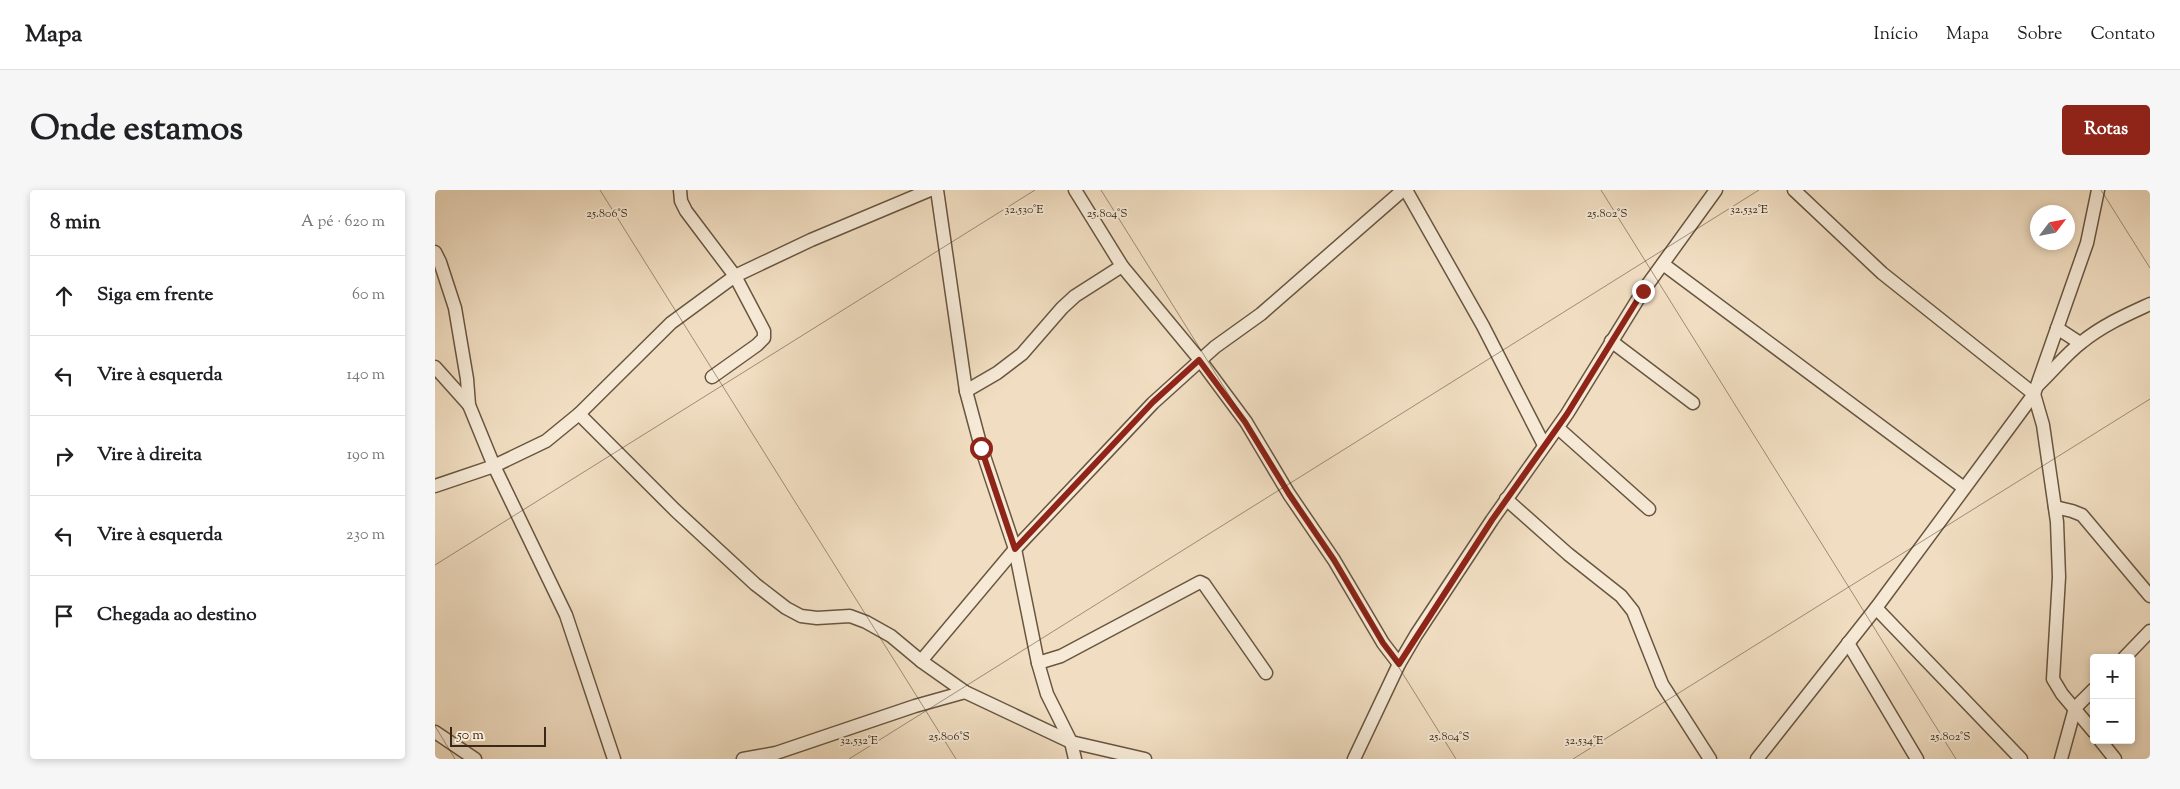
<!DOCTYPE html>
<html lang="pt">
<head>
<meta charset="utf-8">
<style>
  :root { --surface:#fff; --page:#f6f6f6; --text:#202124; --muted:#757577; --line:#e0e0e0; --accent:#8f2418 }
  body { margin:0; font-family:"Sorts Mill Goudy",serif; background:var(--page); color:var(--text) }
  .controls { position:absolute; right:15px; bottom:15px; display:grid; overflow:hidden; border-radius:5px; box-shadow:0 2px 8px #0003 }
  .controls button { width:45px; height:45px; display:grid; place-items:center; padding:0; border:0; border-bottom:1px solid var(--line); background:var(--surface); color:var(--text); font:25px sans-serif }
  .compass { position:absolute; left:1595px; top:15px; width:45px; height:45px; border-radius:50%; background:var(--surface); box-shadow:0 2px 8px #0003; rotate:58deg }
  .scale { position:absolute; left:15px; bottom:12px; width:96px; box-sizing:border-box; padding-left:5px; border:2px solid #3a2816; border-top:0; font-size:14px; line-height:18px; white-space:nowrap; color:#3a2816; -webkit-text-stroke:4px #f6ead7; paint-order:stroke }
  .stop { position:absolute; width:15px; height:15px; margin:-11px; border:4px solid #8f2418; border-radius:50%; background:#fff }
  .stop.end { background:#8f2418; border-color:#fff; box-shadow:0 1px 5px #0008 }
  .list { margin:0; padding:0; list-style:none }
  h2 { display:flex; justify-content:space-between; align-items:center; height:65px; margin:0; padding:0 20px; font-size:21px }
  h2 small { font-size:16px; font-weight:400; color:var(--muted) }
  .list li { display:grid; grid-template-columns:32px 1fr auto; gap:15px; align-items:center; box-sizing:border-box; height:80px; padding:0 20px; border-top:1px solid var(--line) }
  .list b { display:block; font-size:19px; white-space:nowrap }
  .list em { font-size:16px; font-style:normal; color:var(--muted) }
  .icon { flex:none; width:28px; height:28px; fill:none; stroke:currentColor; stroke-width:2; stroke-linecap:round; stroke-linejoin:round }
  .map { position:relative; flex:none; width:1715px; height:569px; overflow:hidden; border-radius:5px }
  header { display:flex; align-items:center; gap:30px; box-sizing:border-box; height:70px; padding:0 25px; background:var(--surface); border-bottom:1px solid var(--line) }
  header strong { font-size:24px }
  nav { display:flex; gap:28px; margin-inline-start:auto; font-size:18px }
  .intro { display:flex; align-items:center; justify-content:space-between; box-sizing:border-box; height:120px; padding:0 30px }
  h1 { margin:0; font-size:35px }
  .button { padding:12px 22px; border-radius:5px; background:var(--accent); color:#fff; font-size:18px; font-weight:700 }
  main { display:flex; gap:30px; padding:0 30px }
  aside { flex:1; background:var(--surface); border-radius:5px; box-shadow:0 2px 8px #0003 }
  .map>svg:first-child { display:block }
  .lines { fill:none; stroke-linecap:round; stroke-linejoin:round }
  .minor-casing { stroke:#685641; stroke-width:15 }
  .minor { stroke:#f6ead7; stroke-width:12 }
  .route { stroke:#8f2418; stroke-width:6 }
  .ticks { fill:none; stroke:#3a2816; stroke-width:1; stroke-opacity:0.45 }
  .ticks-label { font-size:12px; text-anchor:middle; fill:#3a2816; stroke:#f6ead7; stroke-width:4; stroke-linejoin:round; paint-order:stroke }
</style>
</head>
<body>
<header>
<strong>Mapa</strong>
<nav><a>Início</a><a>Mapa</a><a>Sobre</a><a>Contato</a></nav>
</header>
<div class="intro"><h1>Onde estamos</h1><a class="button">Rotas</a></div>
<main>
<aside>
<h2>8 min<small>A pé · 620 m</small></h2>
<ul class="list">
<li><svg class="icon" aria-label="ahead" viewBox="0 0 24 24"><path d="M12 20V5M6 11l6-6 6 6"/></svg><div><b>Siga em frente</b></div><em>60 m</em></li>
<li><svg class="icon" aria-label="left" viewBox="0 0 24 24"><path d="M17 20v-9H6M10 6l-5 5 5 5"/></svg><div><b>Vire à esquerda</b></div><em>140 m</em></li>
<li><svg class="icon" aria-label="right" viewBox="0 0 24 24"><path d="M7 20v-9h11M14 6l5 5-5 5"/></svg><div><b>Vire à direita</b></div><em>190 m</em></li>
<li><svg class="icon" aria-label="left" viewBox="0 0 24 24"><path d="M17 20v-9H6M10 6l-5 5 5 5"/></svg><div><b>Vire à esquerda</b></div><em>230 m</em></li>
<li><svg class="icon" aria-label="arrive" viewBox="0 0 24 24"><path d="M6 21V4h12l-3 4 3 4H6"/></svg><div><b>Chegada ao destino</b></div></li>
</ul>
</aside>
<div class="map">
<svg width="1715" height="569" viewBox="0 0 1715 569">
  <rect width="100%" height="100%" fill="#f1dec2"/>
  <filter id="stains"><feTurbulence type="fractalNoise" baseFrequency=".004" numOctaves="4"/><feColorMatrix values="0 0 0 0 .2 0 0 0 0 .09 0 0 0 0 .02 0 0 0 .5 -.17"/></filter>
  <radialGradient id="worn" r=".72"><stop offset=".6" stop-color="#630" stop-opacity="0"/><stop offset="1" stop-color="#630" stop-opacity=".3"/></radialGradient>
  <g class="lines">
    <defs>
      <g id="minor">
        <path d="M245,0L246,11L251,21L300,86L329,141V148L322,155L277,187"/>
        <path d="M502,0L531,201L546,257L580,359L603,473L612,504L636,552L640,569"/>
        <path d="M640,0L687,76L765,170L811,232L854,304L899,370L948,453L964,474"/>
        <path d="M971,0L1048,136L1109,255"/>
        <path d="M1359,0L1447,83L1599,204L1608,235L1622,332L1624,387L1618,489L1627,504L1659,542"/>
        <path d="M0,62L5,72L20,118L32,189L34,215L59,276L131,425L179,569"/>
        <path d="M1228,74L1529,298"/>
        <path d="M1622,138L1645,153"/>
        <path d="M1176,151L1258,213"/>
        <path d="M0,177L34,215"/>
        <path d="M1603,195C1618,181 1631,164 1647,152C1668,135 1691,125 1715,114"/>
        <path d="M531,201L562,183L587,164L627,118L640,106L687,76"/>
        <path d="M144,224L240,320L320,394L351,418L366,426L382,428L415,426L431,432L456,446L486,471L530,502L636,552L710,569"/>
        <path d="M1123,238L1214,319"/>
        <path d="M0,296L59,276L111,251L144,224L236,133L300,86L376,50L495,0"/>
        <path d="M1071,309L1133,364L1186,406L1198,421L1227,494L1275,569"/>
        <path d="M1620,317L1637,321L1647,325L1715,406"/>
        <path d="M1441,418L1586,569"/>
        <path d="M1413,453L1482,569"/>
        <path d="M1689,468L1715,441"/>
        <path d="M486,471L580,359L718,213L780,157L826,124L968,0"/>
        <path d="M603,473L626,466L765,392L769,394L831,483"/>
        <path d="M0,542L40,569"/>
        <path d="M1665,550L1680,569"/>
        <path d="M308,569L341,563L480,516L530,502"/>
        <path d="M919,569L964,474L981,445L1057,330L1132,224L1208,101L1281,0"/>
        <path d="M1322,569L1441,418L1599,204L1652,53L1663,0"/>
        <path d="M1626,569L1640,518L1659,499"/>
      </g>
    </defs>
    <use href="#minor" class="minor-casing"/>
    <use href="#minor" class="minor"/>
  </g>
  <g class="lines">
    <path class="route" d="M546,258L580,359L718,212L764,170L810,232L854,304L899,370L948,453L964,474L1057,330L1132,224L1208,101"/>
  </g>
  <path class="ticks" d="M165,0L521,569M666,0L1021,569M1166,0L1521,569M1666,0L1715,78M0,375L600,0M0,536L20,569M414,569L1324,0M1138,569L1715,209"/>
  <g class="ticks-label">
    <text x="1314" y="23">32.532°E</text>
    <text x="589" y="23">32.530°E</text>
    <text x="672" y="27">25.804°S</text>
    <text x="1172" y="27">25.802°S</text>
    <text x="172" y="27">25.806°S</text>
    <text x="514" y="550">25.806°S</text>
    <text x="1014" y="550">25.804°S</text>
    <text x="1515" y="550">25.802°S</text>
    <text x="424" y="554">32.532°E</text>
    <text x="1149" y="554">32.534°E</text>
  </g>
  <rect width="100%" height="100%" filter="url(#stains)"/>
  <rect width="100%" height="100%" fill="url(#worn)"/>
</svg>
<div class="controls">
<button>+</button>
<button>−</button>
</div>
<svg class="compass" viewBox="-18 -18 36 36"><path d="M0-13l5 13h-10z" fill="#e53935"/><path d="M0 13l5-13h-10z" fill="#757577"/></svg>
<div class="scale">50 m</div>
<div class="stop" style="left:546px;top:258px"></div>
<div class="stop end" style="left:1208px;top:101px"></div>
</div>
</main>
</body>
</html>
